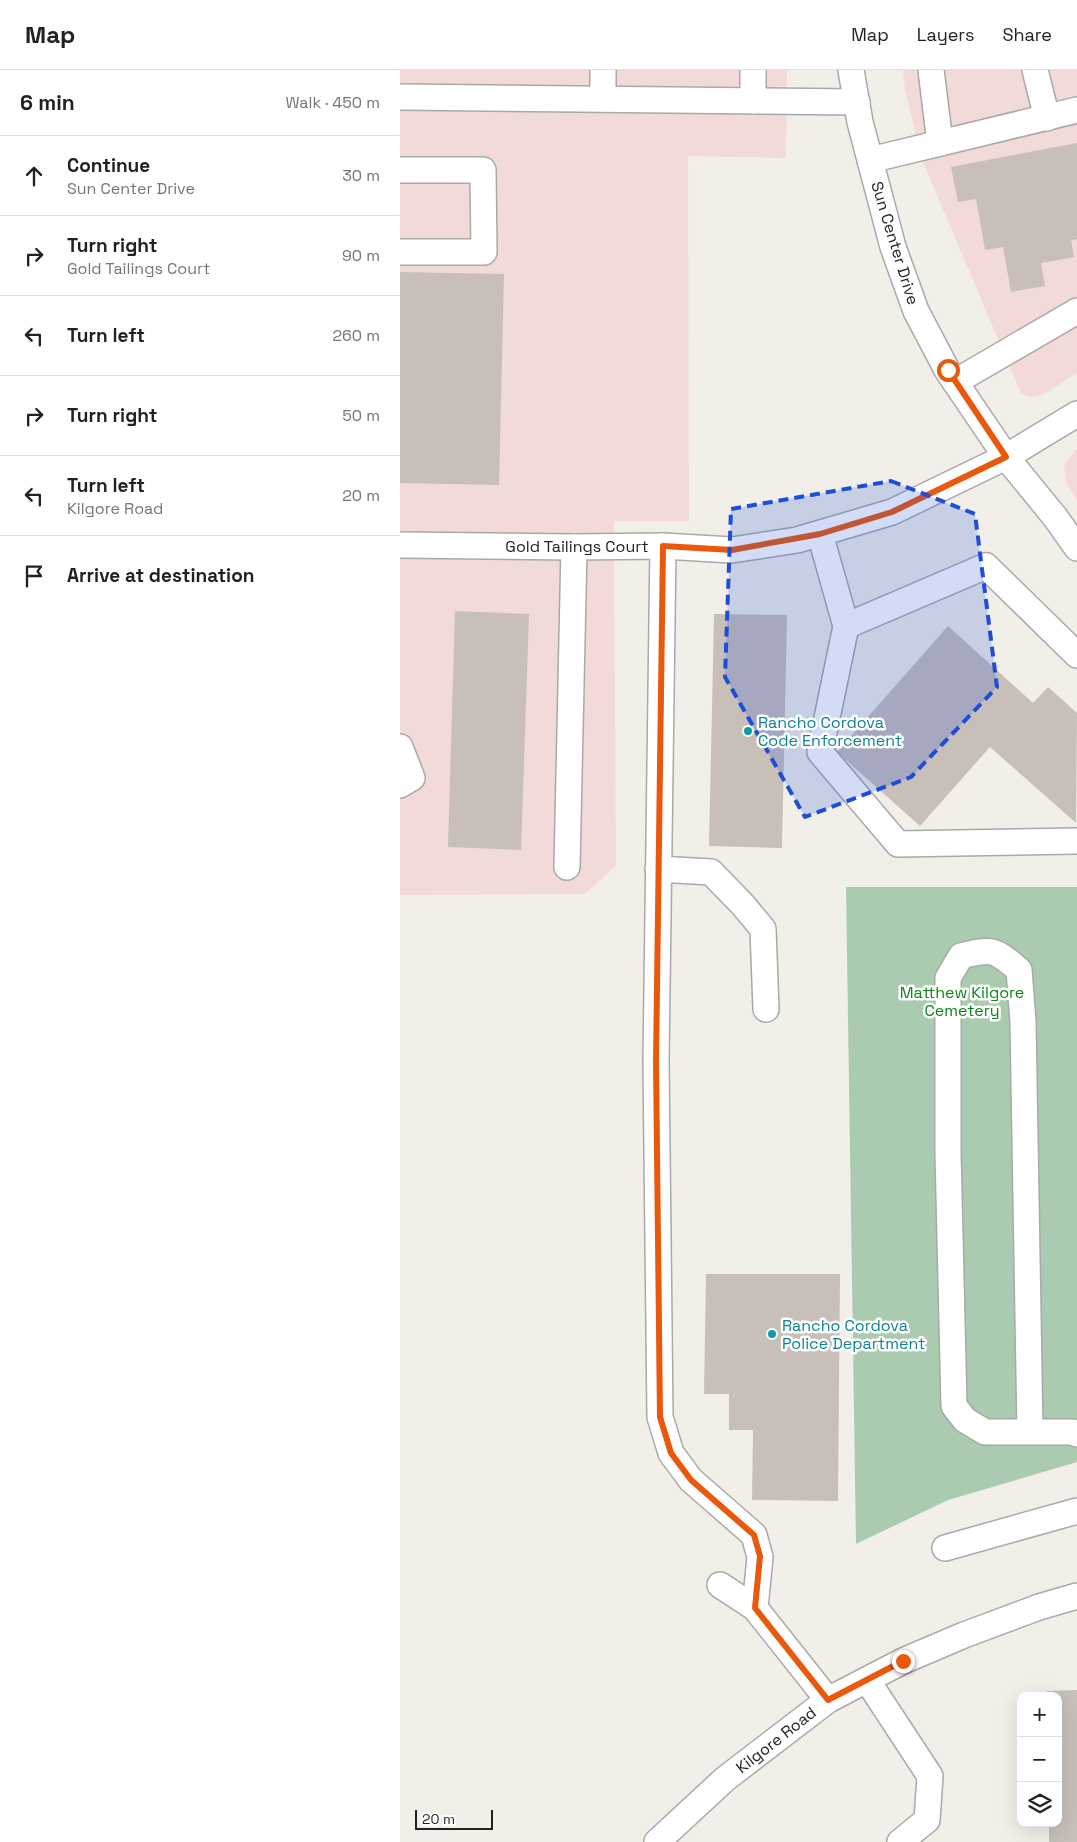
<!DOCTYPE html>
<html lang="en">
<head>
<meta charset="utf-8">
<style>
  :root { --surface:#fff; --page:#f6f6f6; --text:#202124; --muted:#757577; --line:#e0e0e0 }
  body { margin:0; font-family:"Space Grotesk",sans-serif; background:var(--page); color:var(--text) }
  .controls { position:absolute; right:15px; bottom:15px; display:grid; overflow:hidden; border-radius:10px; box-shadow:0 5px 20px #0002 }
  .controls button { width:45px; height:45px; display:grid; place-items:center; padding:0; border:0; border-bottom:1px solid var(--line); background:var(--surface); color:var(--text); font:25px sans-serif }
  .scale { position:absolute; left:15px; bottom:12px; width:78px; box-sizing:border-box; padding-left:5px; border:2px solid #222; border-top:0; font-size:14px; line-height:18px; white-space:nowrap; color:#222; -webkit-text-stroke:4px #fff; paint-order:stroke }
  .stop { position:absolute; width:15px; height:15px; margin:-11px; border:4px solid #ea580c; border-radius:50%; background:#fff }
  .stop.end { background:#ea580c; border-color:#fff; box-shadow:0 1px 5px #0008 }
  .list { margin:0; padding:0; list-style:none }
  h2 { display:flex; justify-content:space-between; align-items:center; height:65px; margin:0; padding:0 20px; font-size:21px }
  h2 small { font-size:16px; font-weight:400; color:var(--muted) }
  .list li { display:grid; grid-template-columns:32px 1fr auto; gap:15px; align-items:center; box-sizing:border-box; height:80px; padding:0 20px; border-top:1px solid var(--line) }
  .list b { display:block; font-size:19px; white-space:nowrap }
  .list p { margin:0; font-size:16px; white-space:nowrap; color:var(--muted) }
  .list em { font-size:16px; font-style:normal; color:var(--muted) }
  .icon { flex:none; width:28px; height:28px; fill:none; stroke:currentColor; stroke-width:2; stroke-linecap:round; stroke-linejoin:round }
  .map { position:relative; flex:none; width:677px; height:1772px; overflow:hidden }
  header { display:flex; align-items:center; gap:30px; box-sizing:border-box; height:70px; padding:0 25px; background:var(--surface); border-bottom:1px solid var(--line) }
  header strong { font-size:24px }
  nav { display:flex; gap:28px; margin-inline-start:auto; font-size:18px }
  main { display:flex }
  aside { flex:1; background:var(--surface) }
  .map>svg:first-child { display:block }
  .commercial { fill:#f2dad9 }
  .cemetery { fill:#aacbaf }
  .building { fill:#c7bfb8 }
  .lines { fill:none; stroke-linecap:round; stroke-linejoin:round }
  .minor-casing { stroke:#a9a9a9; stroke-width:28 }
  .minor { stroke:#fff; stroke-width:25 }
  .route { stroke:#ea580c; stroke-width:6 }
  .marked { fill:#1d4ed8; fill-opacity:0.2; stroke:#1d4ed8; stroke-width:4; stroke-dasharray:10 6; stroke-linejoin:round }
  .culture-dot { fill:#0f9aa8; stroke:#fff; stroke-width:2 }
  .labels { text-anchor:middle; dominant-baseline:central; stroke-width:5; stroke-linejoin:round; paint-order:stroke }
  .street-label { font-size:16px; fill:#222; stroke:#fff }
  .culture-label { font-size:16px; fill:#0d838f; stroke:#fff; text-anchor:start }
  .park-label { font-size:16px; fill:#0c8416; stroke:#fff }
</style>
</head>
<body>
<header>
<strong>Map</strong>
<nav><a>Map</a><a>Layers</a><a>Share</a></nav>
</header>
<main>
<aside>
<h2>6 min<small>Walk · 450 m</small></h2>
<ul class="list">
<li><svg class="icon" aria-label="ahead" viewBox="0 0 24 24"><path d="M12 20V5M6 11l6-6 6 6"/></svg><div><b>Continue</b><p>Sun Center Drive</p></div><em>30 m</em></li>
<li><svg class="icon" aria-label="right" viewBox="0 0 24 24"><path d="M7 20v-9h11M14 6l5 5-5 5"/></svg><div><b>Turn right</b><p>Gold Tailings Court</p></div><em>90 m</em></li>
<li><svg class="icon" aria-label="left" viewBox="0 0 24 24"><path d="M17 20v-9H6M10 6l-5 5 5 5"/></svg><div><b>Turn left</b></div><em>260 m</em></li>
<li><svg class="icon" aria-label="right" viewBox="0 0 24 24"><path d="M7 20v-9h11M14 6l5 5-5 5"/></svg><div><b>Turn right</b></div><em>50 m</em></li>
<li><svg class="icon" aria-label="left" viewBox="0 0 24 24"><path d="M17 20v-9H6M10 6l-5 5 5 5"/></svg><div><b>Turn left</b><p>Kilgore Road</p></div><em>20 m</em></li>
<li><svg class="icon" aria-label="arrive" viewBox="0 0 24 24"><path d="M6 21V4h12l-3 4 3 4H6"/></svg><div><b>Arrive at destination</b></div></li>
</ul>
</aside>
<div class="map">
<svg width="677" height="1772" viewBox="0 0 677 1772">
  <rect width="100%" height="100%" fill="#f2efe9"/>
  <g class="commercial">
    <path d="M0,0H387L386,88L288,86L289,451H214L216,796L184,824L0,825Z"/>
    <path d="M503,0H677V303L642,325L630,327L621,323L522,90L505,21Z"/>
    <path d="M677,379V430L666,412L664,395Z"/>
  </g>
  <path class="cemetery" d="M446,817H677V1392L548,1430L456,1474Z"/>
  <g class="building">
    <path d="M677,73V169L671,171L674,187L641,193L645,216L611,222L603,177L585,180L576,129L558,132L551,97Z"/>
    <path d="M0,202L104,204L99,415L0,413Z"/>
    <path d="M55,541L129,544L121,780L48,777Z"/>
    <path d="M314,544L387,545L382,778L309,776Z"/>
    <path d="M548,556L633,633L648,617L677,643L676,753L590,677L520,756L437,682Z"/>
    <path d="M306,1204H440L438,1431L352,1430L353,1360H329V1324H304Z"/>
    <path d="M677,1620V1772H649V1753H658V1626H647V1621Z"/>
  </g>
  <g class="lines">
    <defs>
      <g id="minor">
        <path d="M451,0L460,52L493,177L516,241L547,300L606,387L655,447L677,478"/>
        <path d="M531,0L540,73"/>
        <path d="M635,0L647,48"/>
        <path d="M0,27L457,32"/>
        <path d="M203,29V0"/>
        <path d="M353,31V0"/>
        <path d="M470,90L677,40"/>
        <path d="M0,100H83L84,182H0"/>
        <path d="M555,312L677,241"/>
        <path d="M420,464L446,556L420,682L498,774L677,771"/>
        <path d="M0,475L174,477L263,476L332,480L397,470L492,442L606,387L677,344"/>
        <path d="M263,476L256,991L260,1347L271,1383L291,1410L354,1465L360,1487L355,1538"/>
        <path d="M446,556L586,496L677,585"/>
        <path d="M0,677L12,708L0,715"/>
        <path d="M167,797L174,477"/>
        <path d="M258,799L311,802L343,835L363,859L366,939"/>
        <path d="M630,1362L623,951L619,900C594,879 593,878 561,886L548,908V1082L554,1336L565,1350L585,1362H673L677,1364"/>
        <path d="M545,1478L677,1441"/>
        <path d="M320,1515L355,1538L428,1630"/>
        <path d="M467,1610L530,1706L527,1750L500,1772"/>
        <path d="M257,1772L325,1709L428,1630L503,1591L564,1565L639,1537L677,1526"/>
      </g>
    </defs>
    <use href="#minor" class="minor-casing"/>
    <use href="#minor" class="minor"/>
  </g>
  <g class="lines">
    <path class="route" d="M503,1591L428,1630L355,1538L360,1486L354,1465L291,1410L271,1383L260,1347L256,991L263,476L332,480L420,464L492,442L606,387L548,300"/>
  </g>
  <path class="marked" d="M491,411L575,444L597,617L511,707L405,747L325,607L331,439Z"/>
  <g class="culture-dot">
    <circle cx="348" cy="661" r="5"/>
    <circle cx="372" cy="1264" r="5"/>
  </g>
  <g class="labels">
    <g class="street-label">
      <text transform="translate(495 173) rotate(73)">Sun Center Drive</text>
      <text x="177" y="476">Gold Tailings Court</text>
      <text transform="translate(376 1670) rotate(-38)">Kilgore Road</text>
    </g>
    <g class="culture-label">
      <text x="358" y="652">Rancho Cordova<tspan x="358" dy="18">Code Enforcement</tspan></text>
      <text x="382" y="1255">Rancho Cordova<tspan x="382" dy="18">Police Department</tspan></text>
    </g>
    <g class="park-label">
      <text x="562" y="922">Matthew Kilgore<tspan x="562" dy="18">Cemetery</tspan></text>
    </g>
  </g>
</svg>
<div class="controls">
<button>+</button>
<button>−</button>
<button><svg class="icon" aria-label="layers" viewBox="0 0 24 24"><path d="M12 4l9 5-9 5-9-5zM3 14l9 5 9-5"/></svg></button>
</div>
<div class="scale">20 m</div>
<div class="stop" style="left:548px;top:300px"></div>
<div class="stop end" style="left:503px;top:1591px"></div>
</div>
</main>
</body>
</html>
